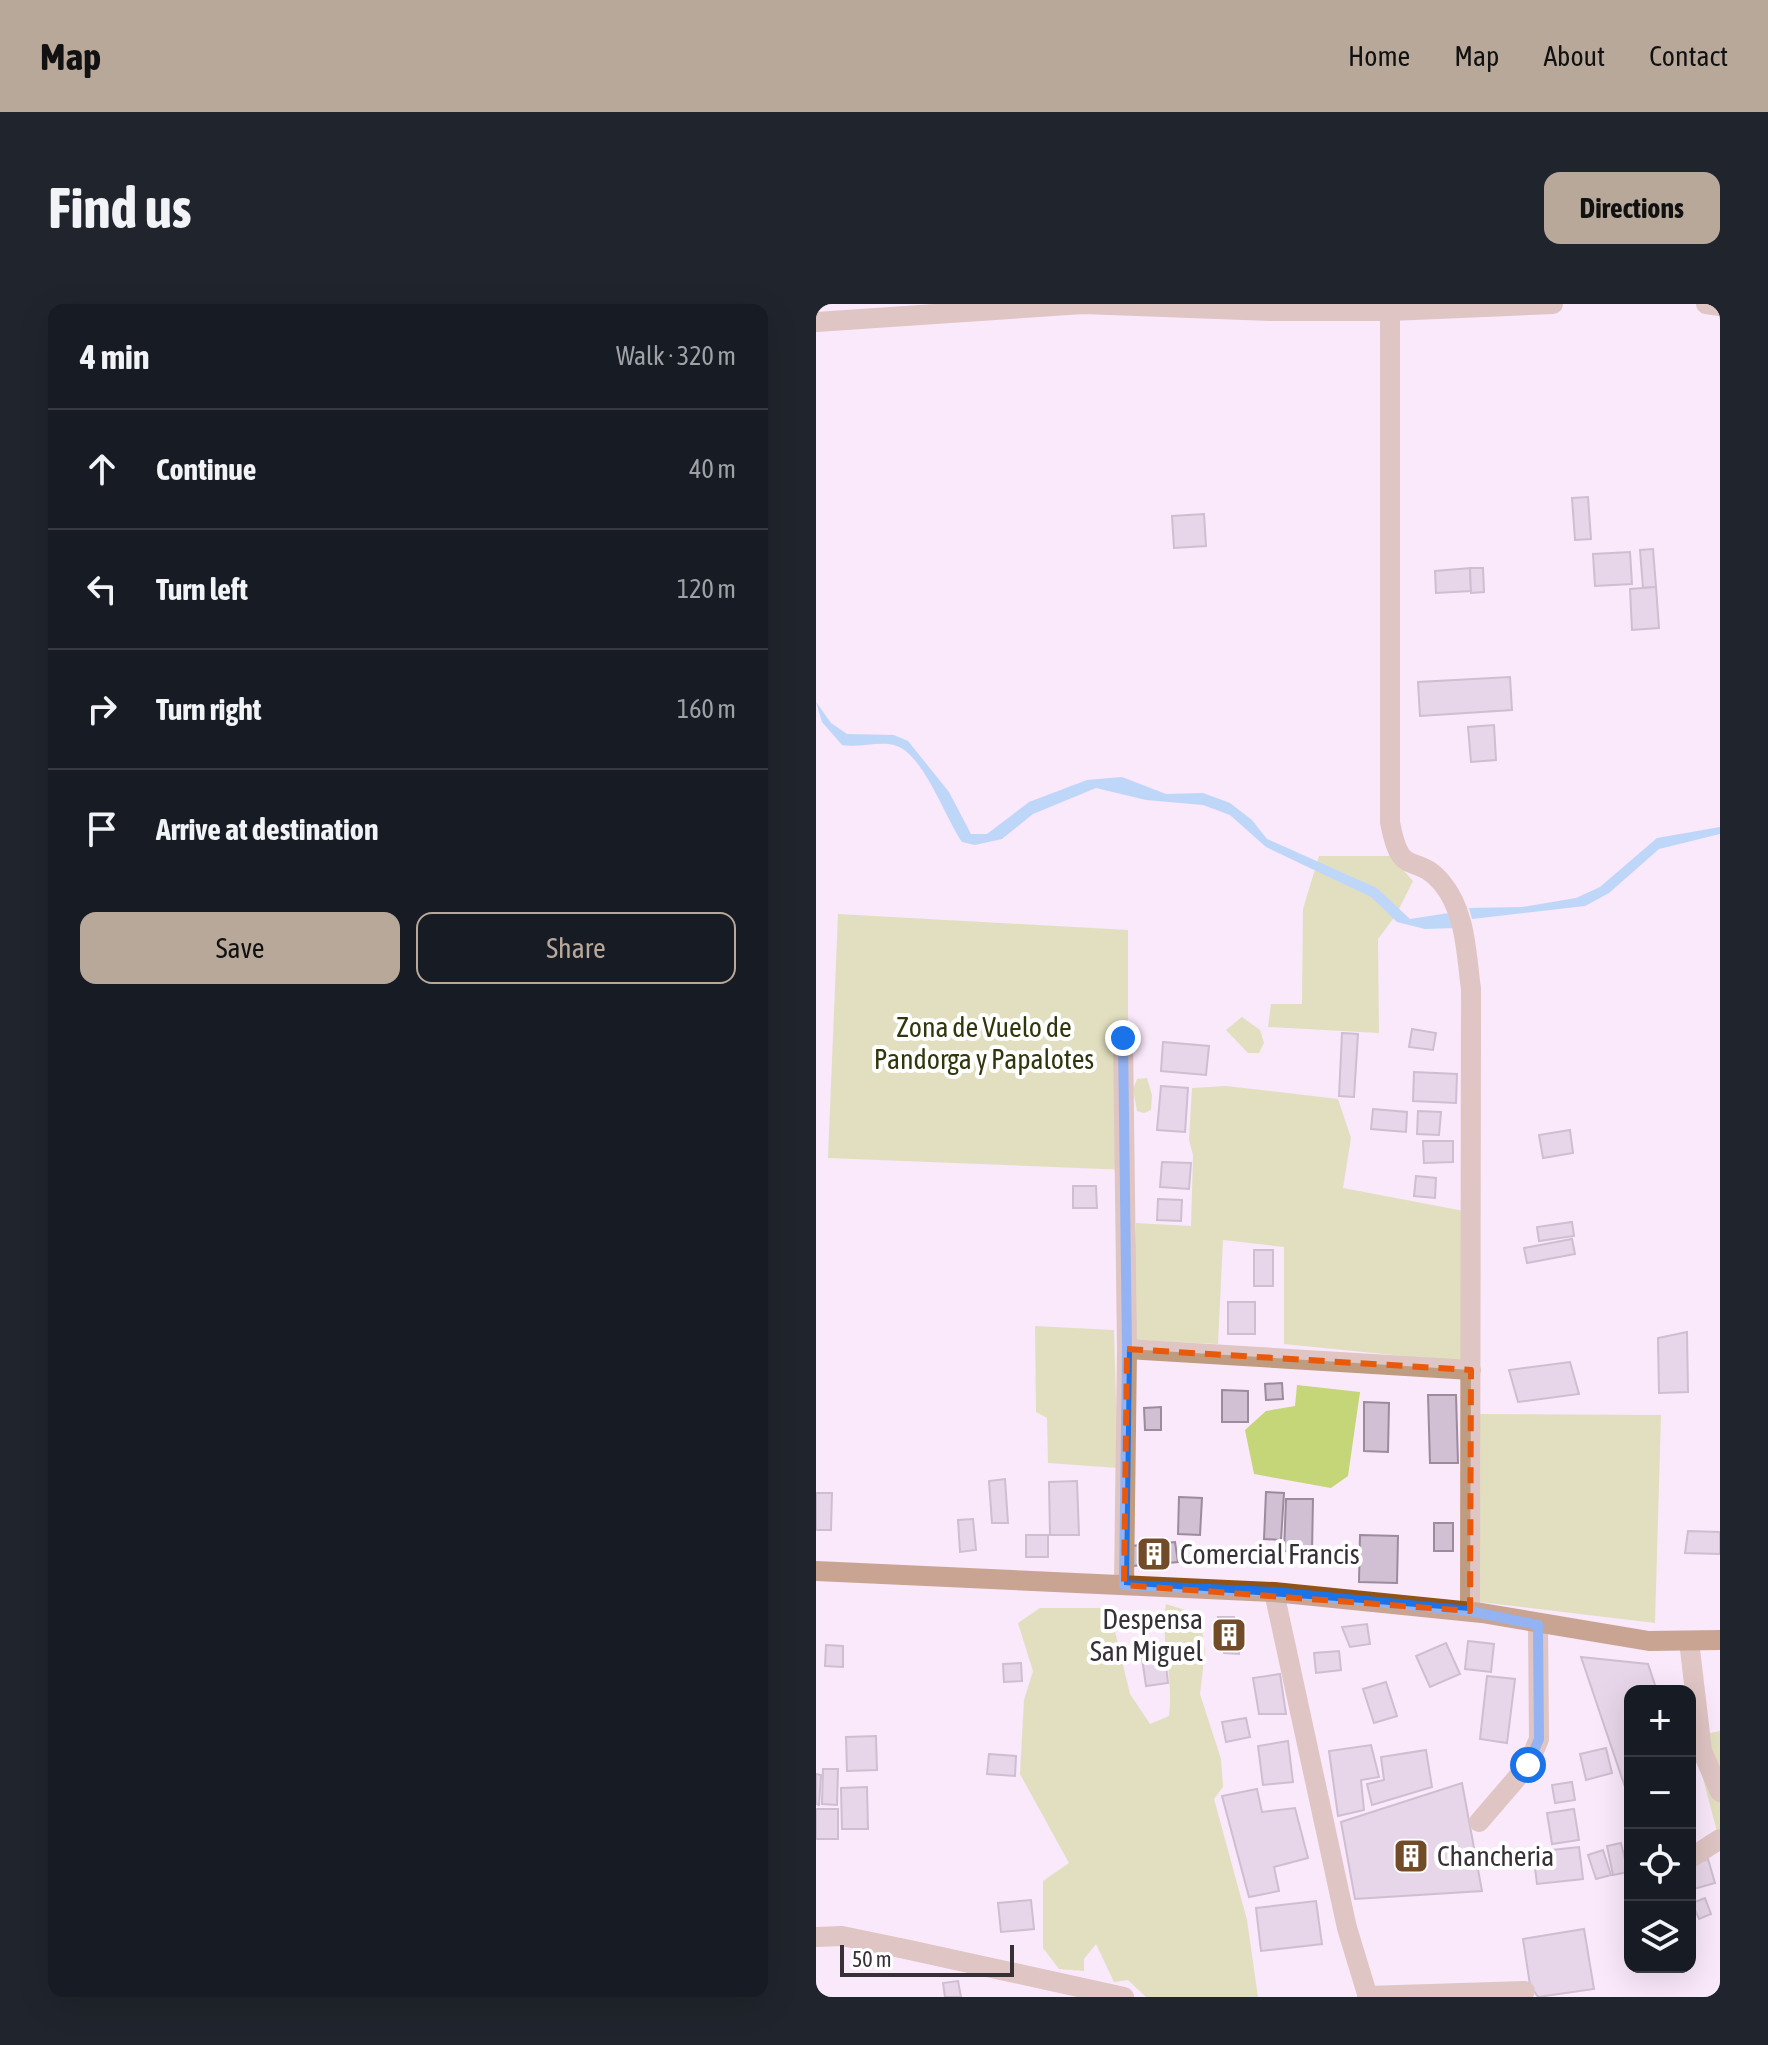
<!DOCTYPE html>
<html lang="en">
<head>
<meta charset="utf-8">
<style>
  :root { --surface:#171b24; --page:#20242c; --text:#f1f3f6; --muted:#9ea1a6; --line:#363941; --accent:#b8a89a }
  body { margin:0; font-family:"Asap Condensed",sans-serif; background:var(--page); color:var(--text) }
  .controls { position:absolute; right:24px; bottom:24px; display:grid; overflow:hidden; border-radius:16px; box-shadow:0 8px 32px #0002 }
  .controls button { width:72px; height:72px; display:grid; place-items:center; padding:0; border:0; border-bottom:2px solid var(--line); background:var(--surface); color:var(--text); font:40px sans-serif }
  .scale { position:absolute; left:24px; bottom:20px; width:174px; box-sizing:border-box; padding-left:8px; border:4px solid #373037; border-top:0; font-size:22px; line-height:28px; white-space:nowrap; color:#373037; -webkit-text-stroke:6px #fff; paint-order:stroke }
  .stop { position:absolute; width:24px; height:24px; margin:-18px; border:6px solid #1a73e8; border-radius:50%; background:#fff }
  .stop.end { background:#1a73e8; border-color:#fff; box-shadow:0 2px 8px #0008 }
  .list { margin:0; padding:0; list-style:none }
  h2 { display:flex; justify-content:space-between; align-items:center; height:104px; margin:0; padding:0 32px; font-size:34px }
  h2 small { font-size:26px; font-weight:400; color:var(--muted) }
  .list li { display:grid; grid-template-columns:52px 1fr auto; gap:24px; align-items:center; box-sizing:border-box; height:120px; padding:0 32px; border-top:2px solid var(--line) }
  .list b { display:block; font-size:30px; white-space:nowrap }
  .list em { font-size:26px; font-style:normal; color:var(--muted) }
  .actions { display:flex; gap:16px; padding:24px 32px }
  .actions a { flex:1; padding:18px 0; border:2px solid var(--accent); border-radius:16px; text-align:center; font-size:28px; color:var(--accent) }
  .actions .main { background:var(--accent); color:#111 }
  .icon { flex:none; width:44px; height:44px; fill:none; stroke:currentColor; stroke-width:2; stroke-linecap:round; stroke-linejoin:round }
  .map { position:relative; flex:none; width:904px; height:1693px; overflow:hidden; border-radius:16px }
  header { display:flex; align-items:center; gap:48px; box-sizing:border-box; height:112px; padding:0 40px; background:var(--accent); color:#111 }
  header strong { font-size:38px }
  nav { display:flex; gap:44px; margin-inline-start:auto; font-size:28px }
  .intro { display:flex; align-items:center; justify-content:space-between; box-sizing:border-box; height:192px; padding:0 48px }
  h1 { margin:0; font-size:56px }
  .button { padding:20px 36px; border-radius:16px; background:var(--accent); color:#111; font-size:28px; font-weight:700 }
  main { display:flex; gap:48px; padding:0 48px }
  aside { flex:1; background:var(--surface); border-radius:16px; box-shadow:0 8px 32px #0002 }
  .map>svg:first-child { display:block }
  .green { fill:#c5d678 }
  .water { fill:#77c3f4 }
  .building { fill:#d1c0d3; stroke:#9b8b9d; stroke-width:2 }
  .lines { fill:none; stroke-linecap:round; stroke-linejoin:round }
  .minor { stroke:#bf9b7f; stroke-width:20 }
  .major { stroke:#915315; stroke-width:20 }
  .route { stroke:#1a73e8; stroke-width:10 }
  .marked { fill:none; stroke:#e8590c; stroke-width:6; stroke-dasharray:16 10; stroke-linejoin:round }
  .labels { text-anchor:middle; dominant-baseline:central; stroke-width:8; stroke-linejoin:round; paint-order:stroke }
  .park-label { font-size:28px; fill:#31370d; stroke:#fff }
  .poi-label { font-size:28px; fill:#373037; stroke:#fff; text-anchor:start }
</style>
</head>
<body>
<header>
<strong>Map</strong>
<nav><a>Home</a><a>Map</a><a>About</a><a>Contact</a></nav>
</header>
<div class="intro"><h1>Find us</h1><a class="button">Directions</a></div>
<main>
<aside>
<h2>4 min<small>Walk · 320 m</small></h2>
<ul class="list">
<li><svg class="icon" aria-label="ahead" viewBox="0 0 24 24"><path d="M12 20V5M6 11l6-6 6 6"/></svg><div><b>Continue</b></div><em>40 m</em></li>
<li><svg class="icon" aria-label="left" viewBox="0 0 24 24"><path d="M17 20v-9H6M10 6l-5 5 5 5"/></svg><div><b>Turn left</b></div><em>120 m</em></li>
<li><svg class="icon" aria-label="right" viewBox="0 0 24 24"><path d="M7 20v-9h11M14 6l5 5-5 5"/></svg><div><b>Turn right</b></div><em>160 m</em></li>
<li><svg class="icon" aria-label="arrive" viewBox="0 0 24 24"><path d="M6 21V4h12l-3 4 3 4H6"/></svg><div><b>Arrive at destination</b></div></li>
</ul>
<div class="actions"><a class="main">Save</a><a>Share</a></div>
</aside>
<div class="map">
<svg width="904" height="1693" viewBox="0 0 904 1693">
  <rect width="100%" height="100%" fill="#fae8fb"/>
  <g class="green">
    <path d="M503,552H575L597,577L580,611L562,635L563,729L452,723L455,700H486L487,605Z"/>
    <path d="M22,610L312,626V866L12,854Z"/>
    <path d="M426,713L444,726L448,739L443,749H432L410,726Z"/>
    <path d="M331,774L336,791L335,806L328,809L321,807L317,785L321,775Z"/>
    <path d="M410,782L522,795L535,834L527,884L648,907L647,1058L468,1040V943L407,936L402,1040L315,1036L320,919L375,922L377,851L373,836L376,784Z"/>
    <path d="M219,1022L298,1026L302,1164L232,1159L231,1114L220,1108Z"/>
    <path d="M481,1081L544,1088L532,1172L515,1184L438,1170L429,1126L450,1107L479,1102Z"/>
    <path d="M662,1110L845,1111L839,1319L663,1298Z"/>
    <path d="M350,1300L384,1311L389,1347L384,1390L405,1455L407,1483L398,1495L431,1616L442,1693H330L312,1676L298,1678L280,1640L268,1655V1667L243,1665L227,1644V1577L253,1559L204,1470L208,1396L217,1367L202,1319L224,1304H285L297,1319L314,1390L334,1420L353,1412C358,1371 344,1339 350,1300Z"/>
    <path d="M904,1427V1539L876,1433Z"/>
  </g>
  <g class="water">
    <path d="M0,398L15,419L31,430L78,431L92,437L133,488L155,530H171L213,498L271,476L306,473L350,490L387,489L414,499L436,516L451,535L561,584L594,615L633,609L639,624L609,625L581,618L555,593L450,543L414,511L387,501L330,496L280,484L217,510L186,535L159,541L146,538C130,515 108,452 81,442C66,436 44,444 26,441L6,418Z"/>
    <path d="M904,523V530L843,545L793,589L769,602L656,615L653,604L706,603L760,594L784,583L841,534Z"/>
  </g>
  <g class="building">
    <path d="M772,193L775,235L759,236L756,194Z"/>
    <path d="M388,210L390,242L358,244L356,212Z"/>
    <path d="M837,245L840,283L827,284L824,246Z"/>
    <path d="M814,248L816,280L779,282L777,250Z"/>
    <path d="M654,264L655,287L620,289L619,267Z"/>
    <path d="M654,264H667L668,288L655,289Z"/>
    <path d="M840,283L843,324L816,326L814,285Z"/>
    <path d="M694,373L696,406L604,412L602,378Z"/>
    <path d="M678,421L680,456L655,458L652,423Z"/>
    <path d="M596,725L620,729L617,746L593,743Z"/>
    <path d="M526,729L542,730L538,793L523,792Z"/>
    <path d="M347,738L393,742L390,771L345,767Z"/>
    <path d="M598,768L641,770L640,799L597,797Z"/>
    <path d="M345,782L372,784L369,828L341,826Z"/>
    <path d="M557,805L591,808L590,828L555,825Z"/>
    <path d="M602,807L625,808L623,831L601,830Z"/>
    <path d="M754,826L757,849L727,854L723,831Z"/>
    <path d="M607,837H637V858L608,859Z"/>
    <path d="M346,858L375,859L373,885L344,883Z"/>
    <path d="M600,872L620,874L619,894L598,892Z"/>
    <path d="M257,882H280L281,904H257Z"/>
    <path d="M342,895L366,896L365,917L341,916Z"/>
    <path d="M756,918L758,932L723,937L721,923Z"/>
    <path d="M756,935L759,950L711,959L708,944Z"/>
    <rect x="438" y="946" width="19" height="36"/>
    <rect x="412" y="998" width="27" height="32"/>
    <path d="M871,1028L872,1088L843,1089L842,1034Z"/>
    <path d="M754,1058L763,1090L702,1098L693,1066Z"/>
    <path d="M466,1079L467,1095L450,1096L449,1080Z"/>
    <path d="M406,1086L432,1087V1118H406Z"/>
    <path d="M612,1091H640L642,1159H614Z"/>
    <path d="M548,1098L573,1099L572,1148L548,1147Z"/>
    <path d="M345,1103V1126H329L328,1104Z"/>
    <path d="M189,1175L192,1219H176L173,1177Z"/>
    <path d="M261,1177L263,1231H234L233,1178Z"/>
    <path d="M450,1188L468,1189L465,1236L448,1235Z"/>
    <path d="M0,1189H16L15,1226H0Z"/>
    <path d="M363,1193L386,1194L384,1231L362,1230Z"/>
    <path d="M470,1195H497L496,1248L468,1247Z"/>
    <path d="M157,1215L160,1246L144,1248L142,1216Z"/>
    <rect x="618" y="1219" width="19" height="28"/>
    <path d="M872,1227L904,1228V1250L869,1249Z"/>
    <rect x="210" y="1231" width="22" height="22"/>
    <path d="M544,1231L582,1232L581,1279L543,1278Z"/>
    <path d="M359,1238L362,1258L317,1262L315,1242Z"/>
    <path d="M402,1313H418L423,1350L408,1349Z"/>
    <path d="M551,1320L554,1340L534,1343L526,1323Z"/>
    <path d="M652,1337L678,1340L675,1368L649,1365Z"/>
    <path d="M630,1339L644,1370L614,1383L600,1352Z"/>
    <path d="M10,1341L27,1342V1363L9,1362Z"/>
    <path d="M348,1344L352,1379L330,1382L325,1347Z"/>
    <path d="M523,1347L525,1366L500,1369L498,1349Z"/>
    <path d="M765,1353L832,1360L841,1387H814V1489H811Z"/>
    <path d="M205,1359L206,1377L188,1378L187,1360Z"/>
    <path d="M464,1370L470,1410H443L437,1374Z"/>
    <path d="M671,1372L699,1375L691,1439L664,1435Z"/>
    <path d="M570,1378L581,1412L558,1419L547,1385Z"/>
    <path d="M430,1414L434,1433L410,1438L406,1418Z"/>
    <path d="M60,1432L61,1466L31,1467L30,1433Z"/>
    <path d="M472,1437L477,1478L447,1481L442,1442Z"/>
    <path d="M555,1441L563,1473L545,1476L548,1506L522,1512L513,1447Z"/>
    <path d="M790,1444L796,1469L770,1476L764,1450Z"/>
    <path d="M610,1446L616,1483L556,1501L551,1480L568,1476L565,1453Z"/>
    <path d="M173,1450L200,1452L199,1472L171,1470Z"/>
    <path d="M7,1465H22L21,1501L6,1500Z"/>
    <path d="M0,1470L5,1471L3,1501L0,1500Z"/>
    <path d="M756,1478L759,1496L739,1499L736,1481Z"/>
    <path d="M646,1479L666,1587L539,1595L525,1518Z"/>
    <path d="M51,1483L52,1525H26L25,1484Z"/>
    <path d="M441,1485L446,1508L479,1504L492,1554L458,1563L463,1587L433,1593L406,1492Z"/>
    <rect x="0" y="1505" width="22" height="30"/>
    <path d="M758,1505L763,1536L736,1540L731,1509Z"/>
    <path d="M805,1539L812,1568L797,1571L791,1542Z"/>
    <path d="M763,1543L767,1575L721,1580L717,1548Z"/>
    <path d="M787,1546L795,1571L780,1575L772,1551Z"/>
    <path d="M892,1555L899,1579L874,1586V1561Z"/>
    <path d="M889,1594L895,1610L883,1615L876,1599Z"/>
    <path d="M215,1596L218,1625L185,1628L182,1599Z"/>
    <path d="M500,1597L506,1640L445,1647L440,1604Z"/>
    <path d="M768,1625L778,1685L722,1693L714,1681L707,1635Z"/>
    <path d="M142,1677L145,1693H129L127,1679Z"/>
  </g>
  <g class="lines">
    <g class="minor">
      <path d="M890,0L904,2"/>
      <path d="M574,7V518C585,578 599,546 626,579C650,608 650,649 655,685L654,1307"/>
      <path d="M0,18L267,0L455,7H574L737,0"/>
      <path d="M307,734L311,1045L308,1281"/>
      <path d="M311,1045L655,1066"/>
      <path d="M458,1288L531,1624L552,1693"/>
      <path d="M873,1337L886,1447L904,1488"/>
      <path d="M663,1518L712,1461L723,1435L722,1321"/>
      <path d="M876,1553L904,1535"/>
      <path d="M0,1633L26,1632L89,1645L308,1693"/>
      <path d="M551,1692L709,1687"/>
    </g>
    <path class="major" d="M0,1267L458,1288L666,1309L833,1337L904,1336"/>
  </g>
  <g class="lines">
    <path class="route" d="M307,734L311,1045L308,1281L458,1288L654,1307L722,1321L723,1435L712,1461"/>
  </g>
  <path d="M0 0H904V1693H0ZM311,1045L655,1066L654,1307L308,1281Z" fill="#fae8fb" fill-opacity=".55" fill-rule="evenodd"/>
  <path class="marked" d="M311,1045L655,1066L654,1307L308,1281Z"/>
  <defs>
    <symbol id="building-square" viewBox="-11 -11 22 22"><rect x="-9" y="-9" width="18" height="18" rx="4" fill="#724c29" stroke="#fff"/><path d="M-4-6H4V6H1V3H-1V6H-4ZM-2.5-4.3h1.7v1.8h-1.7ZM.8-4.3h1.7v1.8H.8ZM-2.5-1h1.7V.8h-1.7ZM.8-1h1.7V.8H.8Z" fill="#fff"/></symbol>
  </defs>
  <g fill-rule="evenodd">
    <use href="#building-square" x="318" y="1230" width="40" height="40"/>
    <use href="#building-square" x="393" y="1311" width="40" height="40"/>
    <use href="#building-square" x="575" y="1532" width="40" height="40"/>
  </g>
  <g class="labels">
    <g class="park-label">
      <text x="168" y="723">Zona de Vuelo de<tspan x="168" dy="32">Pandorga y Papalotes</tspan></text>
    </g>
    <g class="poi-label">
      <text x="364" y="1250">Comercial Francis</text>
      <text x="387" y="1315" text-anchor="end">Despensa<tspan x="387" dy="32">San Miguel</tspan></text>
      <text x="621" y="1552">Chancheria</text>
    </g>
  </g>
</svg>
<div class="controls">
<button>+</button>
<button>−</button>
<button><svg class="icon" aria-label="locate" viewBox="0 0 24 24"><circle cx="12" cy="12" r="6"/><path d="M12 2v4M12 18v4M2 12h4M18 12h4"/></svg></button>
<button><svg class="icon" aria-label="layers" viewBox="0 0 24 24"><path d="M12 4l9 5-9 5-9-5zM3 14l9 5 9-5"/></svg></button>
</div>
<div class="scale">50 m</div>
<div class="stop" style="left:712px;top:1461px"></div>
<div class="stop end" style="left:307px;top:734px"></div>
</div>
</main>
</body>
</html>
